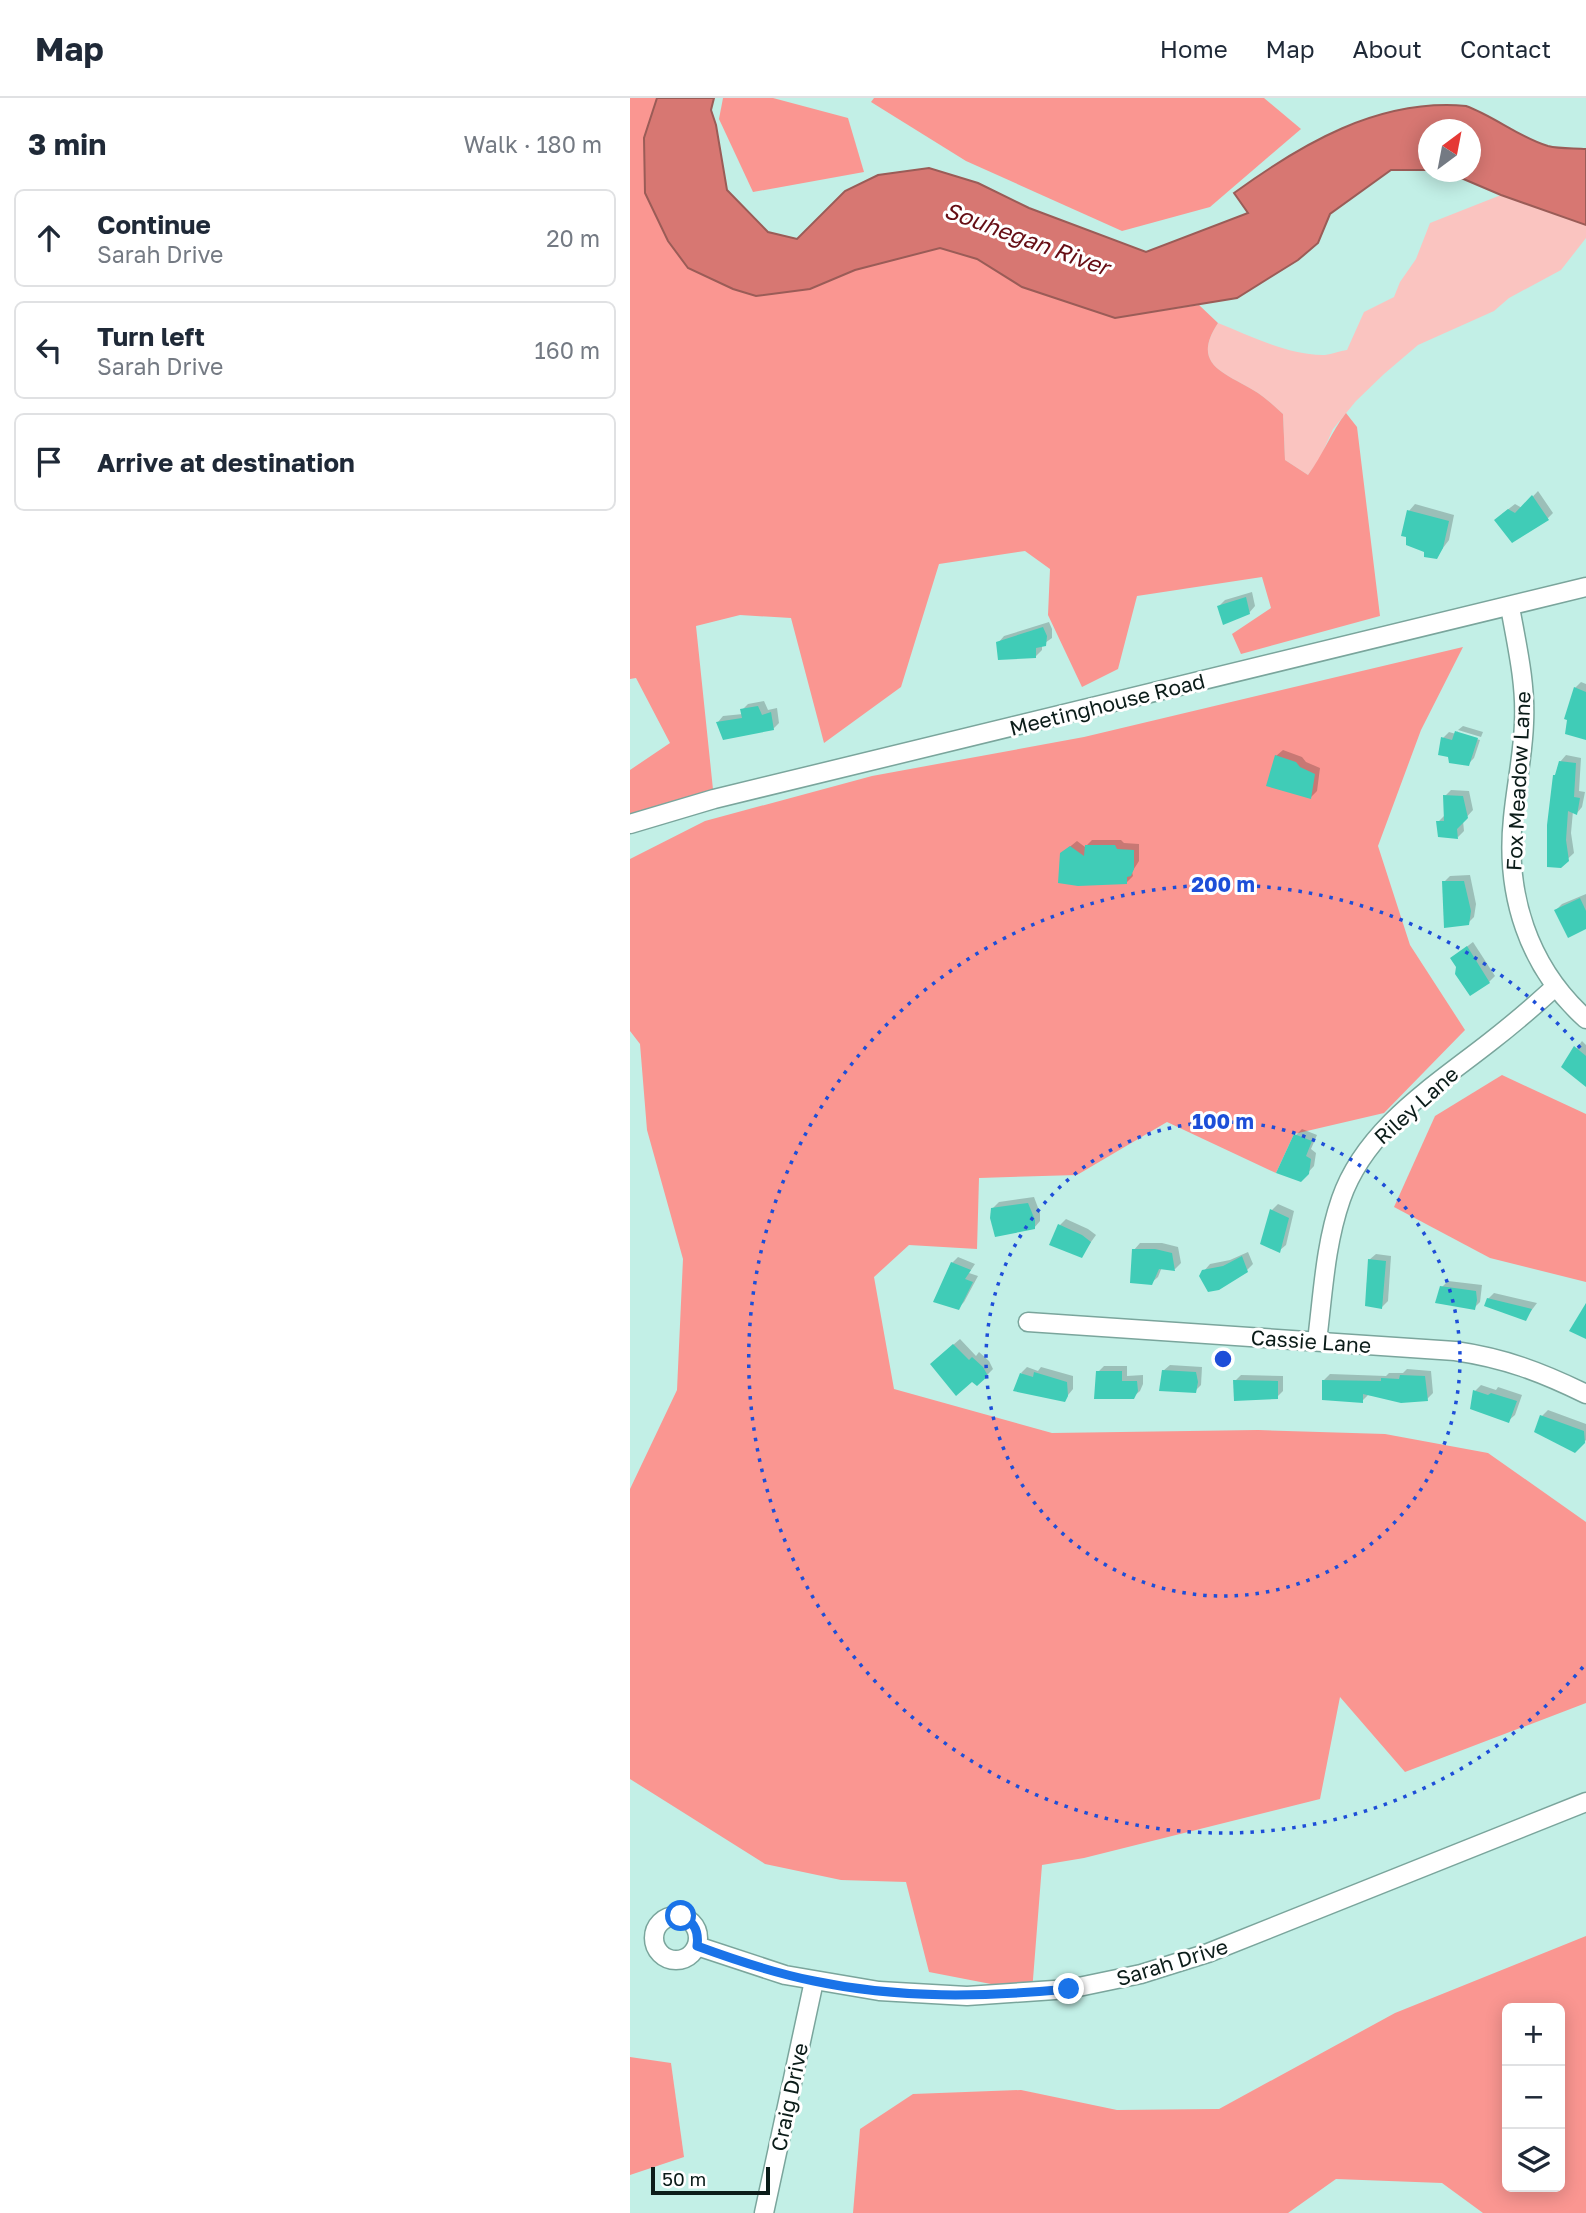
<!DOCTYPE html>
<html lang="en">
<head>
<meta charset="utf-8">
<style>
  :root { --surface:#fff; --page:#f6f6f7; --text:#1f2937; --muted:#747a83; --line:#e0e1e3 }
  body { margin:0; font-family:"Golos Text",sans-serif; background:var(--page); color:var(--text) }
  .controls { position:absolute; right:21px; bottom:21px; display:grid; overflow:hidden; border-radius:10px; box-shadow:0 4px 18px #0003 }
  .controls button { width:63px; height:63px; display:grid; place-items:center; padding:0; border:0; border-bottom:2px solid var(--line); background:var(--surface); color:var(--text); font:35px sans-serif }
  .compass { position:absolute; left:788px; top:21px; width:63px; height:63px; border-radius:50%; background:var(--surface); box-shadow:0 4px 18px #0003; rotate:32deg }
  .scale { position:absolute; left:21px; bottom:18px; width:119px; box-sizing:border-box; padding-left:7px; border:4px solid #0b1c19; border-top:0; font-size:19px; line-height:24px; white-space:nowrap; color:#0b1c19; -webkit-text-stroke:5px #fff; paint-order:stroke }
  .stop { position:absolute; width:21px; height:21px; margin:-16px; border:5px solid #1a73e8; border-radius:50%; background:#fff }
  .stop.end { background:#1a73e8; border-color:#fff; box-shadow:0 2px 7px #0008 }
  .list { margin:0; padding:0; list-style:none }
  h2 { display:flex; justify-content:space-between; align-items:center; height:91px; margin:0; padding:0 28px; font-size:30px }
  h2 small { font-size:23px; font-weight:400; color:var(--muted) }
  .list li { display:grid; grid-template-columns:46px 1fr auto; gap:21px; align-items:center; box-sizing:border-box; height:98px; margin:0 14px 14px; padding:0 14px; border:2px solid var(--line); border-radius:10px }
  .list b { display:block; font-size:26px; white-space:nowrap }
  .list p { margin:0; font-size:23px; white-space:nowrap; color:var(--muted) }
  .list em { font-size:23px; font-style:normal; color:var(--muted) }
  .icon { flex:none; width:38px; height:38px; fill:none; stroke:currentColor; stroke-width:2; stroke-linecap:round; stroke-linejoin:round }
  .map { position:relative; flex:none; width:956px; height:2115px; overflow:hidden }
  header { display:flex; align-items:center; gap:42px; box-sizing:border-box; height:98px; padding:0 35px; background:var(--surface); border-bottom:2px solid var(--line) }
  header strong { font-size:33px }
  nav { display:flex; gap:38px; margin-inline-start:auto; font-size:24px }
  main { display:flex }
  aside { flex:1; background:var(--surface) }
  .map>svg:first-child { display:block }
  .green { fill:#fac4c0 }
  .forest { fill:#fa9691; fill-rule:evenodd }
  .water { fill:#d77772; stroke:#9a5c57; stroke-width:2 }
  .shadow { fill:#0003 }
  .building { fill:#40ccb7 }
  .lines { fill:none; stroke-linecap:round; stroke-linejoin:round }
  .minor-casing { stroke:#7aa59c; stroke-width:21 }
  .minor { stroke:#fff; stroke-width:18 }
  .route { stroke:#1a73e8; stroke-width:9 }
  .ring { fill:none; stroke:#1d4ed8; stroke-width:3.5; stroke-dasharray:3.5 7 }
  .labels { text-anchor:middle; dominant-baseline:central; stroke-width:6; stroke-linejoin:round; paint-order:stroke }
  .street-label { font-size:21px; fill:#0b1c19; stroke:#fff }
  .water-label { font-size:23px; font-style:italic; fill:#660d14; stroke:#fff }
  .centre { fill:#1d4ed8; stroke:#fff; stroke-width:3.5 }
  .ring-label { font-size:21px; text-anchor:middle; font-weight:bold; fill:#1d4ed8; stroke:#fff; stroke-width:6; stroke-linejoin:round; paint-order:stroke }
</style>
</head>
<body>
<header>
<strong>Map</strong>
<nav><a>Home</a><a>Map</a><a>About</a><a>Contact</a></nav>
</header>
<main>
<aside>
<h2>3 min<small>Walk · 180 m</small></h2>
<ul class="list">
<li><svg class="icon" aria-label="ahead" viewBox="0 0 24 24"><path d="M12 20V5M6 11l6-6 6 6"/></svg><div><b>Continue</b><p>Sarah Drive</p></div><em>20 m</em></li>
<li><svg class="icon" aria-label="left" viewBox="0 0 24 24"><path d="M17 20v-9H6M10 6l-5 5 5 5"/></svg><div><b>Turn left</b><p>Sarah Drive</p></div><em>160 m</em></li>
<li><svg class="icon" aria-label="arrive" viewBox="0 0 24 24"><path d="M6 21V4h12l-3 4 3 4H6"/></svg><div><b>Arrive at destination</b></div></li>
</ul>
</aside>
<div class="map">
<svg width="956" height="2115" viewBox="0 0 956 2115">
  <rect width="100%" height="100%" fill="#c2efe6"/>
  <path class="green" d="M871,97L956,127V140L931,172L879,200L864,213L788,247L754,276L726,303L703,331L690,360L678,377L655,362L653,316C644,308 634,298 623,292C593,274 561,266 588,225C621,238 659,258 695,257C702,256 710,253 717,252L734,214L764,199L770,184L786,161L800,125Z"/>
  <g class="forest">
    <path d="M0,0H27L14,40L180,191L225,172L310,150L347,161L393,189L485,220L569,207L588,225C561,266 593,274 623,292C634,298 644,308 653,316L655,362L678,377C693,357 701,334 716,315L727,329L750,518L611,556L602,536L641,510L632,479L507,498L488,571L452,589L418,517L420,471L395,453L309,466L271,589L194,645L161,520L110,517L66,528L84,701L0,728V672L40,645L6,580L0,581Z"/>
    <path d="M93,0H143L218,20L234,74L123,94L89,21Z"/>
    <path d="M244,0H634L671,31L580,109L492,133L336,63L241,4Z"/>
    <path d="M833,549L791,632L748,748L780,847L835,932L754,1015L664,1036L646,1075L537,1024L447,1077L349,1080L347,1151L279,1147L244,1179L264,1291L422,1335L628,1332L755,1336L858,1355L956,1424V1605L775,1674L710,1599L690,1701L454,1760L412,1767L402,1894L299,1874L276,1784L211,1782L135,1766L0,1681V1391L47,1292L53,1161L17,1032L10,946L0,933V761L75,723L242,678L454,639Z"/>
    <path d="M872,977L956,1016V1184L860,1160L764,1109L805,1018Z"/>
    <path d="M956,1838V2115H853L812,2085L706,2081L658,2115H223L230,2031L283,1996L391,1992L487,2012L589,2011L765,1915ZM877,1910H930V2089H877Z"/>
    <path d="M0,1959L41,1965L54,2059L0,2077Z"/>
  </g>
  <path class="water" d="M27,0H84L81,12L86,27L97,92L138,134L167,141L215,93L248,77L299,70L348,85L399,110L516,154L618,115L604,95C670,47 748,0 836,8C864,18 890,40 918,48C930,51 944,50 956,51V127L871,97L817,74H841V32H799L798,72H761L700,116L688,145L668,162L607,200L485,220L392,189L347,161L310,150L225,172L180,191L126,198L103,191L58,170L38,143L15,95L14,40Z"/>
  <g class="shadow">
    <path d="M908,393L923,415L917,421L872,416L885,406L892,410Z"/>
    <path d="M785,406L824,417L819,442L806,459L779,413Z"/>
    <path d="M622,494L625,508L619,515L589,508L595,502Z"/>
    <path d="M419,524L422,531V540L412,547V552L406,558L368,545L374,538Z"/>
    <path d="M951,584L956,586V637L945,590Z"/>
    <path d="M134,603L138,612L147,610L149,625L143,631L88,624L93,618L113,616L112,612L118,606Z"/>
    <path d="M833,628L853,634L851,639L828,632Z"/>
    <path d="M828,633V636L850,642L844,660L838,666L813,640L819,634L826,636Z"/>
    <path d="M653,652L672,659L676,664L690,670L687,693L681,699L646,658Z"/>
    <path d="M936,657L951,660L949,693L955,694L952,709L947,715L943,713L941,735L944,755L930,768L927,675L930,664Z"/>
    <path d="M821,692L839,693L843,712L833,723L834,733L828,739L808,724L814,718L815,698Z"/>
    <path d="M462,742H491L494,745L509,746V763L502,774L503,778L497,784L432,755L447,743L455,749Z"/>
    <path d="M840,777L846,806L844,819L838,825L814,784L820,778Z"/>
    <path d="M956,796V829L926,812L932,806Z"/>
    <path d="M843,844L865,878L859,884L828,869L822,860Z"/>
    <path d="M952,943L956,947V987L933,969Z"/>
    <path d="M672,1031L687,1037L681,1051L686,1055L684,1068L671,1082L666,1037Z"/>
    <path d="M404,1099L410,1115V1123L404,1130L363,1110L369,1104Z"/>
    <path d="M648,1106L664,1113L656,1147L650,1152L642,1112Z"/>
    <path d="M436,1121L458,1131L466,1137L451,1158L430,1127Z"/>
    <path d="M510,1145H532L548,1149L551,1165L545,1171L532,1169L528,1179L521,1185L504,1152Z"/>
    <path d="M618,1154L623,1166L617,1172L574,1173L580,1166L600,1162Z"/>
    <path d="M746,1156L761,1158L758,1203L752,1209L739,1162Z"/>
    <path d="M328,1159L345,1166L339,1175L348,1178L334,1204L328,1210L322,1165Z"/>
    <path d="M818,1183L852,1187L850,1204L844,1210L812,1189Z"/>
    <path d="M864,1195L907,1205L895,1221L858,1201Z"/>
    <path d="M330,1241L346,1258L349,1254L359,1263L363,1271L357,1277L308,1260Z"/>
    <path d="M540,1267L572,1269L571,1287L565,1293L533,1273Z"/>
    <path d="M474,1268H497V1278L513,1277V1286L510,1293L503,1299L468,1274Z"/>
    <path d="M397,1269L408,1273L411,1269L443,1278V1291L434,1302L391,1275Z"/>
    <path d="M777,1271L801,1273L803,1295L797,1301L738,1297L732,1303L694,1282L700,1276L756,1278L759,1275H773Z"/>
    <path d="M611,1277L653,1278V1293L647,1299L605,1283Z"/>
    <path d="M851,1287L866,1292L868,1289L892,1297L885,1317L878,1323L845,1293Z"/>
    <path d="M918,1312L956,1326V1342L945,1353L912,1318Z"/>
  </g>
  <g class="building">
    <path d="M902,397L919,422L882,445L864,422L878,411L885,415Z"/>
    <path d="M777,412L819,423L813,450L807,461L794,459V454L776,447V439L771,438Z"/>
    <path d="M616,499L620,516L593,527L587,508Z"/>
    <path d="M413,529L417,538L416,548L406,550V560L368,562L366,544Z"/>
    <path d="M944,589L956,594V642L935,636L937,622L934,621Z"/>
    <path d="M128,608L132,617L141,614L144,632L93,642L86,624L112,620L110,611Z"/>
    <path d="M825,633L848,640L839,668L819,665L818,659L808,657L811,639L822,642Z"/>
    <path d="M645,657L666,664L670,669L685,676L681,701L636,688Z"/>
    <path d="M929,663L946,665L944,699L950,700L947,717L938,713L936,742L939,763L931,770L917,769V727L923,677H925Z"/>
    <path d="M813,697L833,698L838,720L827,731L828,741L808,739L806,723H814Z"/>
    <path d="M455,747H485L487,751L504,752V771L501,778L497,779V786L448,788L428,785L430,755L440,748L454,758Z"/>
    <path d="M812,783H834L841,813L839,827L814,830Z"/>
    <path d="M950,800L956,813V831L938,840L924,812Z"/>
    <path d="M837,848L860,885L840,898L825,876L826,869L820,860Z"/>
    <path d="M944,948L956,958V989L931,969Z"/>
    <path d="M664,1036L682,1043L676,1058L681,1061L679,1076L671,1084L646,1075Z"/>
    <path d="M398,1105L405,1122V1131L365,1139L360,1120L361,1110Z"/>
    <path d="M640,1111L659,1120L650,1155L630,1146Z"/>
    <path d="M428,1126L452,1137L461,1144L452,1160L419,1147Z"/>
    <path d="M502,1151H525L542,1155L545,1173L529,1171L522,1187L500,1185Z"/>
    <path d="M612,1158L618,1174L589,1192L578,1194L569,1178L572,1172L593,1168Z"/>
    <path d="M738,1161L756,1163L752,1211L735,1208Z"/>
    <path d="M321,1164L341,1172L335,1181L343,1184L329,1212L303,1204Z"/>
    <path d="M810,1188L846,1193L847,1202L845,1212L805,1205Z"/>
    <path d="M857,1200L902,1211L896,1223L854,1208Z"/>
    <path d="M956,1205V1241L939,1233Z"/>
    <path d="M323,1246L339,1262L342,1259L353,1269L358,1278L347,1288L342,1284L326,1298L300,1266Z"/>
    <path d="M532,1272L566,1274L568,1284L566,1295L529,1293Z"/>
    <path d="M466,1273H492V1283H507L508,1293L504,1301H464Z"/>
    <path d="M404,1274L437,1284L438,1298L435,1304L383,1293L390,1275L403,1279Z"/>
    <path d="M770,1277L795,1278L798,1303L771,1305L733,1296V1305L692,1302V1282L751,1283V1280L769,1281Z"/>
    <path d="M603,1282L648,1283V1301L604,1303Z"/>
    <path d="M843,1292L858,1297L861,1295L887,1303L879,1325L840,1311Z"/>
    <path d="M910,1317L954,1333L955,1345L945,1355L904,1334Z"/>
  </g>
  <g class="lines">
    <defs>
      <g id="minor">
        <path d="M880,509C887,548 896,586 894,625C893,657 886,688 883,720C875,796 898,869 956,921"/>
        <path d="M0,726L84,701L956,489"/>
        <path d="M398,1224L825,1253C874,1260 911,1274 956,1296"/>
        <path d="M687,1243C693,1196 695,1147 711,1101C735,1031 804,988 860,944C882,927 904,908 925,889"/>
        <circle cx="46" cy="1840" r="22"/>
        <path d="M67,1848L155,1877L249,1893L337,1898L439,1891L511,1876L578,1855L956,1704"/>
        <path d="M134,2115L184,1883"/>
      </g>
    </defs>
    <use href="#minor" class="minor-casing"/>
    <use href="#minor" class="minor"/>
  </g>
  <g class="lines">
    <path class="route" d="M51,1818C65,1824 69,1834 67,1848C105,1862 144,1875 184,1883C269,1901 353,1899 439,1891"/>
  </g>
  <g class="ring">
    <circle cx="593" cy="1261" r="237"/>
    <path d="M953 1569A474 474 0 1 1 953 953"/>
  </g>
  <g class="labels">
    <g class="street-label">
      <text transform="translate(477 606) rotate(-14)">Meetinghouse Road</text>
      <text transform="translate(888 683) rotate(-87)">Fox Meadow Lane</text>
      <text transform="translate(786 1007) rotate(-42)">Riley Lane</text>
      <text transform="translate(681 1243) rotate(4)">Cassie Lane</text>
      <text transform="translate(542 1864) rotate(-17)">Sarah Drive</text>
      <text transform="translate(159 1999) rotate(-78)">Craig Drive</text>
    </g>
    <g class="water-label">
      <text transform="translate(397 140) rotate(20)">Souhegan River</text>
    </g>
  </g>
  <circle cx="593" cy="1261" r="10" class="centre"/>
  <g class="ring-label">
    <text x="593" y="794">200 m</text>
    <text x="593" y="1031">100 m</text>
  </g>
</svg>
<div class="controls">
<button>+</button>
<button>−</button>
<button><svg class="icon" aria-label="layers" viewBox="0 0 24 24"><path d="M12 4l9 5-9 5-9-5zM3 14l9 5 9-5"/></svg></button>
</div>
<svg class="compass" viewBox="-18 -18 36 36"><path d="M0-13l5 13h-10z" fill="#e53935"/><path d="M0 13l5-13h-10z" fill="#747a83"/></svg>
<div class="scale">50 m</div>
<div class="stop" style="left:51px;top:1818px"></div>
<div class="stop end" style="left:439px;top:1891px"></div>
</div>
</main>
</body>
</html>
